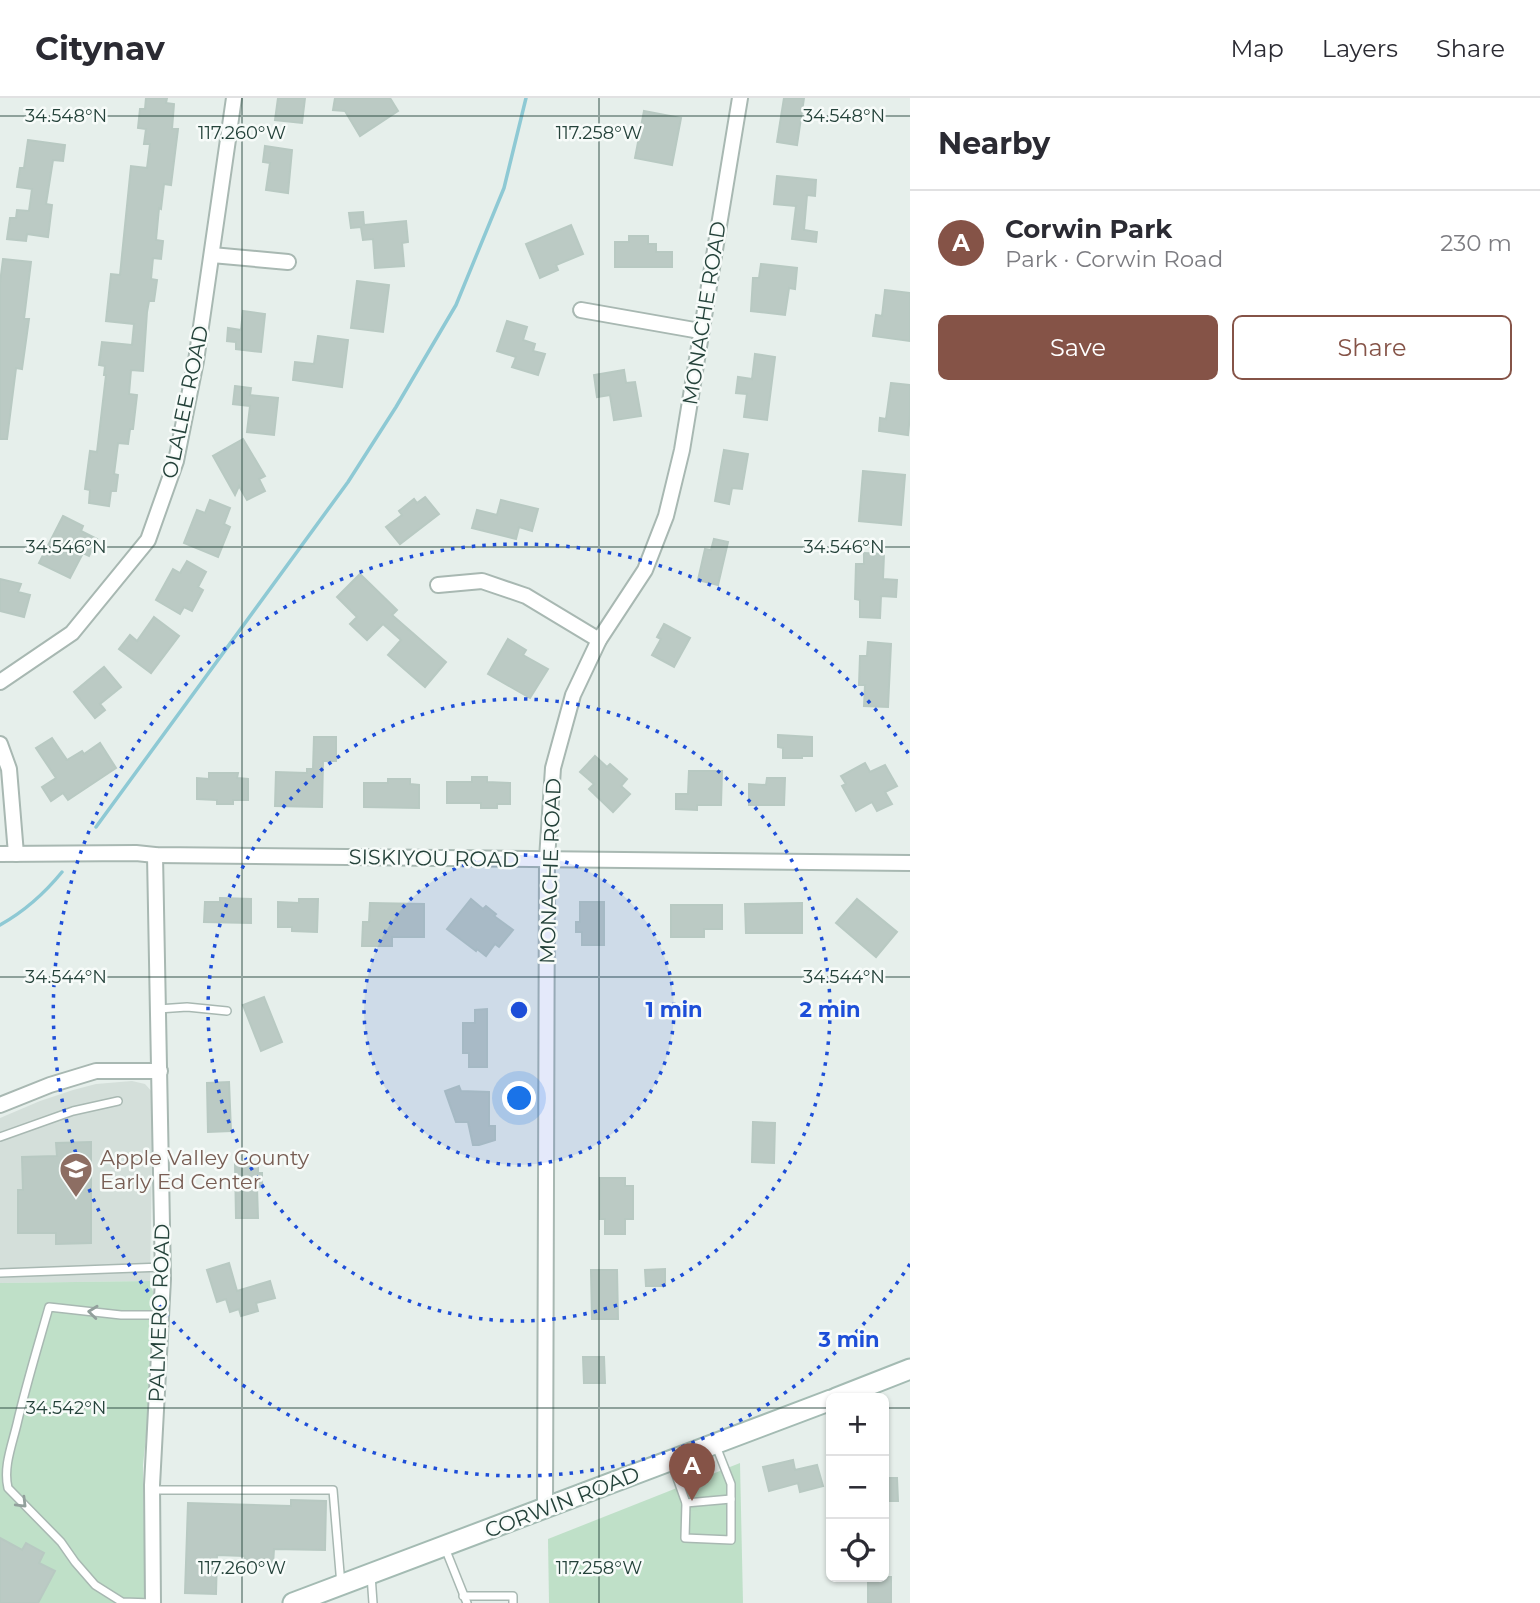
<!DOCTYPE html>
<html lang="en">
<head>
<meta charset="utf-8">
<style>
  :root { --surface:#fff; --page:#f7f7f7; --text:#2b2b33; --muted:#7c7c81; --line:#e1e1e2; --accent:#855347 }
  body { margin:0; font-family:Montserrat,sans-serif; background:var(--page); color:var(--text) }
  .controls { position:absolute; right:21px; bottom:21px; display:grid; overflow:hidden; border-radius:10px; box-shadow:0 2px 5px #0004 }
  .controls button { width:63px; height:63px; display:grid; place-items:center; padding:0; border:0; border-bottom:2px solid var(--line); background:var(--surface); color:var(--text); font:35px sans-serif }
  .you { position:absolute; left:520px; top:1001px; width:24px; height:24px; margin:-18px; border:5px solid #fff; border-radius:50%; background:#1a73e8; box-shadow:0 0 0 10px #1a73e833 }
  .badge { display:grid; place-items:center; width:46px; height:46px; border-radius:50%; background:var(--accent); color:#fff; font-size:23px; font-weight:700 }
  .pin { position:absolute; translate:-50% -58px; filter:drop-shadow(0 2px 4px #0008) }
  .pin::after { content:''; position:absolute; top:37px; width:24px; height:21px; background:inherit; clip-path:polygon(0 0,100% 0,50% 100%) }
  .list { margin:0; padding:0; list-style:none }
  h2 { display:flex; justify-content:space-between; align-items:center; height:91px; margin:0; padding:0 28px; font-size:30px }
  h2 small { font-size:23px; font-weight:400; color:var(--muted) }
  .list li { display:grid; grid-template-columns:46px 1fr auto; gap:21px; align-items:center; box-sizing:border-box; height:105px; padding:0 28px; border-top:2px solid var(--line) }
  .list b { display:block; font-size:26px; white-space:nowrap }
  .list p { margin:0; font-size:23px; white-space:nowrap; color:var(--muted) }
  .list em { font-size:23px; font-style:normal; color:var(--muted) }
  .actions { display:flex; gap:14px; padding:21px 28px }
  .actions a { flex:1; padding:16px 0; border:2px solid var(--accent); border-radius:10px; text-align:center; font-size:24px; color:var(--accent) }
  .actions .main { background:var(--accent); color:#fff }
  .icon { flex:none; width:38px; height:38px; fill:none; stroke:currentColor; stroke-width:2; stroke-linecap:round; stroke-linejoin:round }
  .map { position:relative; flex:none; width:910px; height:1505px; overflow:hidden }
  header { display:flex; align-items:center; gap:42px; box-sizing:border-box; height:98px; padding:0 35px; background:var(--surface); border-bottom:2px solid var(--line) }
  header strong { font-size:33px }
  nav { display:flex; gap:38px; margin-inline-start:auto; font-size:24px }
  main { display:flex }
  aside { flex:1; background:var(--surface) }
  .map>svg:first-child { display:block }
  .built { fill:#d4dfda }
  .green { fill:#bfe0c8 }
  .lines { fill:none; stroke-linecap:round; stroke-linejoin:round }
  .stream { stroke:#8ec9d4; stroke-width:3.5 }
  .building { fill:#bbcac4; stroke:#b8c9c2; stroke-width:2 }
  .service-casing { stroke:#a8b8b2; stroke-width:10 }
  .minor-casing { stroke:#a8b8b2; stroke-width:18 }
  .secondary-casing { stroke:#a4bbb3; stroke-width:23 }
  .service { stroke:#fff; stroke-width:7 }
  .minor { stroke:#fff; stroke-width:14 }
  .secondary { stroke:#fff; stroke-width:19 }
  .oneway { stroke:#92a09c }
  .ticks { fill:none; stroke:#24423a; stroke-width:2; stroke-opacity:0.45 }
  .ring { fill:none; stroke:#1d4ed8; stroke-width:3.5; stroke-dasharray:3.5 7 }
  .labels { text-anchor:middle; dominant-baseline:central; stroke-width:5; stroke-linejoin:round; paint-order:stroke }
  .street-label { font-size:21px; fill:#24423a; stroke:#f7fbf9 }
  .education-label { font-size:21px; fill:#785e54; stroke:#f7fbf9; text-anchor:start }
  .ticks-label { font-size:18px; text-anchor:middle; fill:#24423a; stroke:#f7fbf9; stroke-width:5; stroke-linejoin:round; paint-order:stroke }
  .centre { fill:#1d4ed8; stroke:#f7fbf9; stroke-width:3.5 }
  .ring-label { font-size:21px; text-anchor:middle; font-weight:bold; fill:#1d4ed8; stroke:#f7fbf9; stroke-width:5; stroke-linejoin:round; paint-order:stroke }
</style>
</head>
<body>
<header>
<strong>Citynav</strong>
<nav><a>Map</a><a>Layers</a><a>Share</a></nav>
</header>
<main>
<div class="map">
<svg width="910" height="1505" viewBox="0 0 910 1505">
  <rect width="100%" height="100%" fill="#e6efeb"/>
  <path class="built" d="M132,983L145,986L153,995L150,1183L0,1185V1020L40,1003L73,992L96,986Z"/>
  <g class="green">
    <path d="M150,1183L156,1204L150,1301L143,1367L145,1505H0V1185Z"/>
    <path d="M740,1365L743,1505H549L548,1441Z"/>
  </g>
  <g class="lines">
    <g class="stream">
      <path d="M96,729L348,384L396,309L456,207L504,90L526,0"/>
      <path d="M0,827C25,813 44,796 62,774"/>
    </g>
  </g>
  <g class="building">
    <path d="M146,0H167L166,5L174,6L172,31H178L171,87L164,86L161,111L159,110L156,142L163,143L161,161L153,160L151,181L157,182L154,203H149L147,214L143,273L131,272L129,296L137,297L133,331H130L128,346L118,345L114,376L118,377L116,393H111L109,408L89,405L90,392L85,391L90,353L97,354L106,277H104L105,268L99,267L102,244L132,247L134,226L106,223L111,176L120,177L131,68L147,70L150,46H144L146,31L138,30L140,11H145Z"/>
    <path d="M278,0H305L302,25L275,22Z"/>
    <path d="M335,0H390L398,13L360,38L345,13L333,12Z"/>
    <path d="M784,0H804L797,47L777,44Z"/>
    <path d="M644,13L681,20L672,67L635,60Z"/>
    <path d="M28,42L65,47L63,63L53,62L46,106L52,107L48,139L27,136L26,143L7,141L10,120H16L17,112L29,113L32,91L17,89L20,70H24Z"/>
    <path d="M265,48L292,52L288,95L266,92L270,65L263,64Z"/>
    <path d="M777,78L816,82L815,98L807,97L804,132L817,134L816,144L792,141L796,108L774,106Z"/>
    <path d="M363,114L364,127L406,123L408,144L402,145L404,168L375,170L373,141L363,142L361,129L351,130L349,115Z"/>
    <path d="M571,127L583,156L556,167L558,172L540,180L526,146Z"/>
    <path d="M629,138H648V146H656V154H672V169H615V144H629Z"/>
    <path d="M3,161L31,164L24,221H29L22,271L16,270L7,341H0V185Z"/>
    <path d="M761,166L797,170L795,191L789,190L785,217L751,213L753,180H759Z"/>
    <path d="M357,183L389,187L383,234L351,230Z"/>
    <path d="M885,192L910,195V243L873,238L876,217L882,218Z"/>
    <path d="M243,213L265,216L261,254L236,251V244L227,243L228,230L241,232Z"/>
    <path d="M507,223L527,229L523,242L535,246L533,253L545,256L538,277L512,269L516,259L497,253Z"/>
    <path d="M318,238L348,242L342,289L293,282L295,264L314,266Z"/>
    <path d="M755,256L775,259L767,322L744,319L747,296L736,295L738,279L752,281Z"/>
    <path d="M624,272L626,285L635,284L641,318L614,322L610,297L597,299L594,277Z"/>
    <path d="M891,285L910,287V317L908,337L879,333L880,320L886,321Z"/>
    <path d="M235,288L251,290L250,297L278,300L274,337L247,334L250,308L233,306Z"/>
    <path d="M243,341L265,378L259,381L265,393L247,402L239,388L235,397L213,358Z"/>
    <path d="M724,352L748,356L742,391L732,390L729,406L715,403Z"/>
    <path d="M863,373L905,377L901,427L859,423Z"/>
    <path d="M425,399L439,416L400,446L386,429L402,417L399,413L414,401L417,405Z"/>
    <path d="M210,402L230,410L224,426L230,429L218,459L184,445L197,412L205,415Z"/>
    <path d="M501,402L538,411L532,433L519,429L516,441L472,430L477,412L497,417Z"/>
    <path d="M63,418L83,428L81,433L97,441L89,458L83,455L70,480L39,465Z"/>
    <path d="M714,441L728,444L718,487L698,482L705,451L711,452Z"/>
    <path d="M864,455L884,456L883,481L897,482L896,499L881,498L880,520L860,519V502L855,501L856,466H864Z"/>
    <path d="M187,463L206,474L198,489L203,492L192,513L184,509L180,516L156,502L173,471L180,475Z"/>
    <path d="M360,476L397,512L392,517L446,564L425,589L388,557L401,542L383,526L367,542L350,526L357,519L337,499Z"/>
    <path d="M0,481L21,486L18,494L30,497L24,519L0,513Z"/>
    <path d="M154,519L179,538L151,575L119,551L130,537L137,543Z"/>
    <path d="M664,526L690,540L674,569L652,557L661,541L657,539Z"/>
    <path d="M508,541L526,552L523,557L548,571L530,600L488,576Z"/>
    <path d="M868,544L891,546L888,609L864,608L865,587H859L860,558H867Z"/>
    <path d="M104,569L121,589L100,606L105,612L95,620L74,594Z"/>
    <path d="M778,637L812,639V658H802V660H783V650L778,649Z"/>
    <path d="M314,639H336V663H323L322,709L275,708L276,674L307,675V671H313Z"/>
    <path d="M52,640L67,662L82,653L84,656L100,645L116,670L68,702L63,695L51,703L42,689L56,680L36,650Z"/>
    <path d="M595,658L607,669L610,666L627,681L621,688L630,696L613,714L589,691L594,686L580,674Z"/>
    <path d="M865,665L870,674L885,667L897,688L885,694L892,706L877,713L872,704L856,713L842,688L846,686L841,678Z"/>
    <path d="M689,673H722L721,707H697V712L676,711V696H688Z"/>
    <path d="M209,675H238L237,680L248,681V702H233V706H217V702L197,701V680L209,681Z"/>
    <path d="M472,679H487V684L510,685V706H497V710H481V705H447V684H472Z"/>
    <path d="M767,680H785L784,707H749V686L766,687Z"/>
    <path d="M388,681H410V686L419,687V710L364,709V685H388Z"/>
    <path d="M220,800L251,801V825L204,824L205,804H220Z"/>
    <path d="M299,801H318L317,834L292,833V829H278V804L299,805Z"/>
    <path d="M471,801L483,811L486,808L496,816L494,818L513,832L499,849L495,846L486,858L477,851L476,853L447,831Z"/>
    <path d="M857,801L897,834L876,859L836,825Z"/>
    <path d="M580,804H604V847H582V834H576V824H580Z"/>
    <path d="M370,805L424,806V839H392V848H362L363,824H369Z"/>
    <path d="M802,805V835H746L745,806Z"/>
    <path d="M671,807H722V831H704V839H671Z"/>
    <path d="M264,899L282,944L261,953L243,907Z"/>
    <path d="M487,911V969H469V955H463V925H475V912Z"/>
    <path d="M229,984L231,1033L208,1034L207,985Z"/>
    <path d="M459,988L461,993L489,994V1028H495V1042L479,1047H473L468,1024H456L445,993Z"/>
    <path d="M753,1024L775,1025L774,1065L752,1064Z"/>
    <path d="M91,1044V1145L56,1146V1135H18V1092H23L22,1059L57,1058L56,1045Z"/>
    <path d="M235,1065H258V1075H262V1089H257L258,1120H236Z"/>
    <path d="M600,1080H625V1088H633V1121H625V1136H605V1121H600Z"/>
    <path d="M229,1165L237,1193L270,1183L275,1200L256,1205L258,1213L241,1218L239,1211L230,1214L226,1201L217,1204L207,1172Z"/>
    <path d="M665,1171V1188H646L645,1172Z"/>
    <path d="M591,1172H617L618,1221H592Z"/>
    <path d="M583,1259H604L605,1285H584Z"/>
    <path d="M793,1362L795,1372L817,1367L823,1388L800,1394L798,1385L769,1393L763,1369Z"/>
    <path d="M884,1380H897L898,1403H884Z"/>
    <path d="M291,1402L326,1403L325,1452L274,1451L273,1467L244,1466L245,1458L217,1457L216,1496L185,1495L188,1405L291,1408Z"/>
    <path d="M0,1440L22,1452L26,1445L44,1455L39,1465L55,1473L38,1505H0Z"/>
    <rect x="868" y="1479" width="23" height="26"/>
  </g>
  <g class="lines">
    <defs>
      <g id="service">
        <path d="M158,911L187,909L227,913"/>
        <path d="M0,1039L73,1013L118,1003"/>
        <path d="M0,1175L163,1169"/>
        <path d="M671,1363L686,1405L685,1440L731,1442V1386L716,1348"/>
        <path d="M153,1392H333L341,1487"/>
        <path d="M686,1405L731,1401"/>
        <path d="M445,1450L467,1505"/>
        <path d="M371,1477L373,1505"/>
        <path d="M463,1498H513V1505"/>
        <path d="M153,1505L122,1504L95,1487L75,1464L61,1444L8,1390C3,1369 12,1347 17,1326C26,1287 38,1248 49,1209L121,1217H160"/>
      </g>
      <g id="minor">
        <path d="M212,157L288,164"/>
        <path d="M581,212L700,233"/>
        <path d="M438,487L482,483L526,498L599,542"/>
        <path d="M0,584L72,535L148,442L176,363L196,263L234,0"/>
        <path d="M0,646L9,671L16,756"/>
        <path d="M0,756L136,755L155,757L910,765"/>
        <path d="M0,1007L50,987L96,973H160"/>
        <path d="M545,1411L547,761L553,670L573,597L599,542L645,472L666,418L682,352L740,0"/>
        <path d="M153,1505L152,1387L163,1181L155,757"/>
      </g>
      <g id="secondary">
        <path d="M836,1300L910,1271"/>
        <path d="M293,1505L831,1302"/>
      </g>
    </defs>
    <use href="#service" class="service-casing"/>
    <use href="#minor" class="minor-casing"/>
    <use href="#secondary" class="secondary-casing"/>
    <use href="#service" class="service"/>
    <use href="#minor" class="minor"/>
    <use href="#secondary" class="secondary"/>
  </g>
  <defs><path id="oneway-chevron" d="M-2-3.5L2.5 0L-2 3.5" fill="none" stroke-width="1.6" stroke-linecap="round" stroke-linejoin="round" transform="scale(1.75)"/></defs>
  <g class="oneway">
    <use href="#oneway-chevron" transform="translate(93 1214) rotate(-174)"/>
    <use href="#oneway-chevron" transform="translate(22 1405) rotate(45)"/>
  </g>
  <path class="ticks" d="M242,0V1505M599,0V1505M0,18H910M0,449H910M0,879H910M0,1310H831M884,1310H910"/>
  <circle cx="519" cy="912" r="155" fill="#1d4ed8" fill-opacity=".12"/>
  <g class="ring">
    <circle cx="519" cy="912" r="155"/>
    <circle cx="519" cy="912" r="311"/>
    <path d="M910 1166A466 466 0 1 1 910 658"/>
  </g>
  <defs>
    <symbol id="school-pin" viewBox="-11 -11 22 30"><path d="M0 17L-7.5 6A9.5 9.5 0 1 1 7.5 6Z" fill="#8d6e63" stroke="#f7fbf9"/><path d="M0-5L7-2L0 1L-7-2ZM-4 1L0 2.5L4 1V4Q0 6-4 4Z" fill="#fff"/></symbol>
  </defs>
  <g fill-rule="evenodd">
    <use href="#school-pin" x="57" y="1052" width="38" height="52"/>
  </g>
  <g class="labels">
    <g class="street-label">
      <text transform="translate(704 215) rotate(-81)">MONACHE ROAD</text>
      <text transform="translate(185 304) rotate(-78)">OLALEE ROAD</text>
      <text transform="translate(434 760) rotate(1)">SISKIYOU ROAD</text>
      <text transform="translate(550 773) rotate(-88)">MONACHE ROAD</text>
      <text transform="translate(159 1215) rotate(-88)">PALMERO ROAD</text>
      <text transform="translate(562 1404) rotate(-21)">CORWIN ROAD</text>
    </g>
    <g class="education-label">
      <text x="100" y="1059">Apple Valley County<tspan x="100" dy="24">Early Ed Center</tspan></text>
    </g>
  </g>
  <g class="ticks-label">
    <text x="66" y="24">34.548°N</text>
    <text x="844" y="24">34.548°N</text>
    <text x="242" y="41">117.260°W</text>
    <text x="599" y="41">117.258°W</text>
    <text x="66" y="455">34.546°N</text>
    <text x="844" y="455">34.546°N</text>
    <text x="66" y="885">34.544°N</text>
    <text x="844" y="885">34.544°N</text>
    <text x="66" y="1316">34.542°N</text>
    <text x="242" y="1476">117.260°W</text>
    <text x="599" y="1476">117.258°W</text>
  </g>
  <circle cx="519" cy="912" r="10" class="centre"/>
  <g class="ring-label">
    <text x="674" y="919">1 min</text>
    <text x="830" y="919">2 min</text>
    <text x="849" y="1249">3 min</text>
  </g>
</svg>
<div class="controls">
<button>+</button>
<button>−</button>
<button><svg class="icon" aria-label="locate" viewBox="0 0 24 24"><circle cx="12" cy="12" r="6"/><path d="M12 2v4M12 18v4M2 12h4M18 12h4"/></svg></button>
</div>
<div class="you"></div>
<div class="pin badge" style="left:692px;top:1403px">A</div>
</div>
<aside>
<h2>Nearby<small></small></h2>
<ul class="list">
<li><span class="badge">A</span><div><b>Corwin Park</b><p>Park · Corwin Road</p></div><em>230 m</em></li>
</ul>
<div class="actions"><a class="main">Save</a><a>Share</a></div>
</aside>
</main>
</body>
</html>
